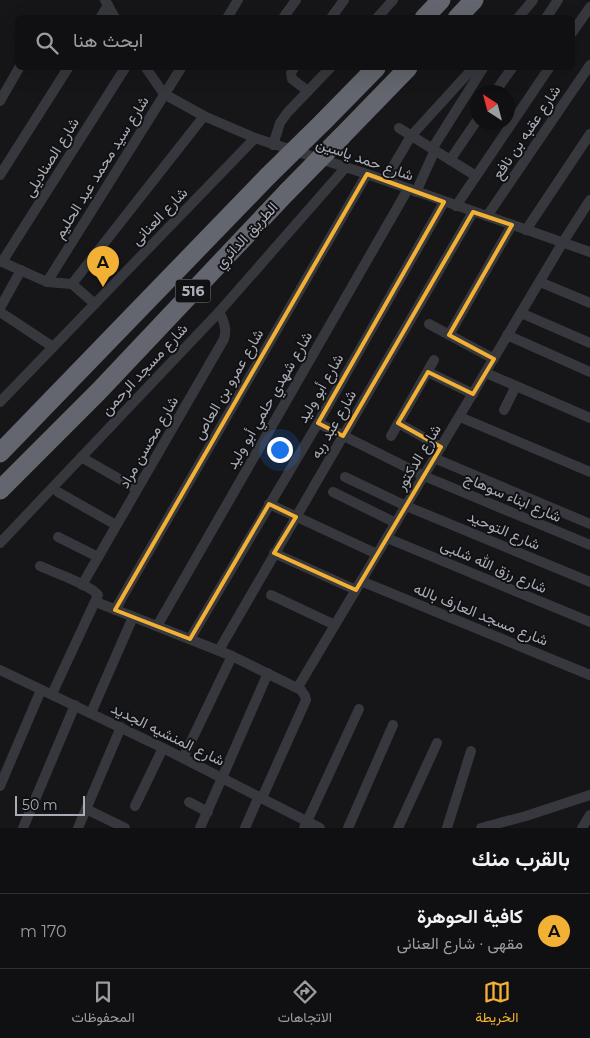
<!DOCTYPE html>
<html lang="ar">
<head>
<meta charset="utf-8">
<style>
  :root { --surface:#101012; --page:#19191b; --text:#f1f3f6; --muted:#9c9d9f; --line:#303032; --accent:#f2b134 }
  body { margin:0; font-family:Montserrat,Vazirmatn,sans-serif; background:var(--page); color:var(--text); direction:rtl }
  .compass { position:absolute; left:470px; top:85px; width:45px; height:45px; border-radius:50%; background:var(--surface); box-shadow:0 5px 20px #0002; rotate:324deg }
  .scale { position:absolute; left:15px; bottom:12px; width:70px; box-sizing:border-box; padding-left:5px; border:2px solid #a8adb8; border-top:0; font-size:14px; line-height:18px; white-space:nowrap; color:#a8adb8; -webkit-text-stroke:4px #111113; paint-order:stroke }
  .you { position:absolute; left:279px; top:449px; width:18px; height:18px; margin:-12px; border:4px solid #fff; border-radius:50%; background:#1a73e8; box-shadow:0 0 0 8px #1a73e833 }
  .badge { display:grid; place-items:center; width:32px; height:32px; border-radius:50%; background:var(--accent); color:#111; font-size:16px; font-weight:700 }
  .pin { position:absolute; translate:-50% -41px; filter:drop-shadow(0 1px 2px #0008) }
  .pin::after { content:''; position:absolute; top:26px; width:18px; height:15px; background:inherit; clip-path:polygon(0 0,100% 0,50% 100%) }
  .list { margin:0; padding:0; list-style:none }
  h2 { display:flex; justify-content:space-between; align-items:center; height:65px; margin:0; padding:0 20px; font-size:21px }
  h2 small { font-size:16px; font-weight:400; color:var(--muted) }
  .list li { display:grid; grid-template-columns:32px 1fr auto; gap:15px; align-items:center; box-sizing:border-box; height:75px; padding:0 20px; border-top:1px solid var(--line) }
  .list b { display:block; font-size:19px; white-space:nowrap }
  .list p { margin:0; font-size:16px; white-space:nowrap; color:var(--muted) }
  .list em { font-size:16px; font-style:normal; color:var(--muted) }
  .icon { flex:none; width:28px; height:28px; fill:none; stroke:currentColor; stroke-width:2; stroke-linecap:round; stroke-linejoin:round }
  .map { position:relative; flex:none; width:590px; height:828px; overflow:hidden; direction:ltr }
  .search { position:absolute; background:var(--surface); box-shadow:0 5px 20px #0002; left:15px; right:15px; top:15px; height:55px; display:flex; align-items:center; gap:12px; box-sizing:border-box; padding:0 18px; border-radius:8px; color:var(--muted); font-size:19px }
  .sheet { height:140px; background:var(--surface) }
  nav { display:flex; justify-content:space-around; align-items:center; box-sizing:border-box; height:70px; border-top:1px solid var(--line); background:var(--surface); font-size:14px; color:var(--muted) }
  nav a { display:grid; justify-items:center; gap:2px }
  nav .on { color:var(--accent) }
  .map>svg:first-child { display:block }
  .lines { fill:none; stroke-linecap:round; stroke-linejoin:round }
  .street { stroke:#37383d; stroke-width:10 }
  .highway { stroke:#63666e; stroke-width:19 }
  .highway-bridge { stroke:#63666e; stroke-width:19 }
  .marked { fill:none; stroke:#f2b134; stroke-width:4; stroke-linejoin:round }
  .labels { text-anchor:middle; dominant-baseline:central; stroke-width:4; stroke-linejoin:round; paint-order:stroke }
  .shield { fill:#111113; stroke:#7b7e86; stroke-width:1 }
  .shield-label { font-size:14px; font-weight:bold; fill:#a8adb8 }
  .street-label { font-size:15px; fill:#a8adb8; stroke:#111113 }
</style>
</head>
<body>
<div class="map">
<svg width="590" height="828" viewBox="0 0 590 828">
  <rect width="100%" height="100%" fill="#161618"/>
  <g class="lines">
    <g class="street">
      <path d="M105,0L115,18"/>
      <path d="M100,18L108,5"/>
      <path d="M227,18L238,0"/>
      <path d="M283,18L296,0"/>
      <path d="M331,18L344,0"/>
      <path d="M377,18L393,0"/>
      <path d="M518,18L533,0"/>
      <path d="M546,18L558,0"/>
      <path d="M572,33L590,7"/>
      <path d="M146,68L164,94L204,116L255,138L367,174L590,252"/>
      <path d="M294,68L291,73L292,79L308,91"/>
      <path d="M495,92L512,68"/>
      <path d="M0,101L19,68"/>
      <path d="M399,128L476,176"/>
      <path d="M273,145L280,123L287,113L330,68"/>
      <path d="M432,149L483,68"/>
      <path d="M450,160L478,119"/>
      <path d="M0,175L68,68"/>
      <path d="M385,180L411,136L473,68"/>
      <path d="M416,192L435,150"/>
      <path d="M456,206L549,68"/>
      <path d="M487,216L590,65"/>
      <path d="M526,230L590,134"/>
      <path d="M0,261L47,282L72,284L95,304"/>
      <path d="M2,262L125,68"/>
      <path d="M47,282L181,68"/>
      <path d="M540,282L590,303"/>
      <path d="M72,284L204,116"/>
      <path d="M0,308L21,270"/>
      <path d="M0,312L53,347"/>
      <path d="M521,313L590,343"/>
      <path d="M429,324L494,359"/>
      <path d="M449,335L512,225"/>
      <path d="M507,335L590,372"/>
      <path d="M428,372L473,394"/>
      <path d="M486,373L590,418"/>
      <path d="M0,402L255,138"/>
      <path d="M504,410L516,386"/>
      <path d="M460,417L590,472"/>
      <path d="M318,423L424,476L590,545"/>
      <path d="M398,423L441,447"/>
      <path d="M391,436L434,360"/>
      <path d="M81,457L137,489"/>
      <path d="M434,458L590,524"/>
      <path d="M345,477L406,506L590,582"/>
      <path d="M58,492L116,525"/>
      <path d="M333,492L396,523"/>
      <path d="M269,504L377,554"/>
      <path d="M58,537L98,557"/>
      <path d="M387,538L590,622"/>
      <path d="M0,543L219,312L346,167"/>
      <path d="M274,553L356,590"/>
      <path d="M40,566C53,572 91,585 98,595L52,694"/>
      <path d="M361,581L590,675"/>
      <path d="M82,585L224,339C227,329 224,321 219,312"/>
      <path d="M271,595L335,625"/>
      <path d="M96,602L232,656L301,690L305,696L306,700L262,798"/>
      <path d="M115,610L367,174"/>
      <path d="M157,626L408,189"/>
      <path d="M190,639L318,423L444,202"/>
      <path d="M219,650L473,212"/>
      <path d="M0,670L163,748L320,828"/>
      <path d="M298,687L563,242L590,200"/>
      <path d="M91,713L133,617"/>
      <path d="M183,758L232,656"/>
      <path d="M0,786L41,690"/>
      <path d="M189,802L208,812"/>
      <path d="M135,806L163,748"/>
      <path d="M86,809L125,828"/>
      <path d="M23,828L75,705"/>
      <path d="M78,828L121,727"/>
      <path d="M200,828L268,673"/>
      <path d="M245,828L259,796"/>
      <path d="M304,828L359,709"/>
      <path d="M348,828L393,725"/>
      <path d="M398,828L437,743"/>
      <path d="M447,828L471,751"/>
      <path d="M481,828L526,816L590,795"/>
      <path d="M582,828L590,815"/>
    </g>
    <g class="highway">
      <path d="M424,18L441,0"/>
      <path d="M457,18L474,0"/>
      <path d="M323,122L376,68"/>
      <path d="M341,137L408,68"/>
      <path d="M0,453L268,176"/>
      <path d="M0,490L99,391L287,192"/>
    </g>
    <g class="highway-bridge">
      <path d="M268,176L323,122"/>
      <path d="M287,192L341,137"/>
    </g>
  </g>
  <path class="marked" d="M367,174L444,202L318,423L343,436L473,212L512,225L449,335L494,359L473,394L428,372L398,423L441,447L356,590L274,553L296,517L269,504L190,639L115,610Z"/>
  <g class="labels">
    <rect class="shield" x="175.5" y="279.5" width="35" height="23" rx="4"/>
    <g class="shield-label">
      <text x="193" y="291">516</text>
    </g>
    <g class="street-label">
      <text transform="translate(526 132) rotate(-56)">شارع عقبه بن نافع</text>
      <text transform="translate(51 157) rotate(-58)">شارع الصناديلى</text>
      <text transform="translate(365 159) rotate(19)">شارع حمد ياسين</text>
      <text transform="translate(101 167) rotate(-58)">شارع سيد محمد عبد الحليم</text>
      <text transform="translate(159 216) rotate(-46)">شارع العنانى</text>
      <text transform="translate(246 235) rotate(-47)">الطريق الدائري</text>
      <text transform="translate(144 369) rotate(-47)">شارع مسجد الرحمن</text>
      <text transform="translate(228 384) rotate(-60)">شارع عمرو بن العاص</text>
      <text transform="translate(320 388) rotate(-60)">شارع أبو وليد</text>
      <text transform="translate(269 400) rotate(-60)">شارع شهدي حلمي أبو وليد</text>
      <text transform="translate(333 424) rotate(-60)">شارع عبد ربه</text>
      <text transform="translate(148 442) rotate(-60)">شارع محسن مراد</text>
      <text transform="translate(418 457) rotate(-59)">شارع الدكتور</text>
      <text transform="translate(513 497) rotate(23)">شارع ابناء سوهاج</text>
      <text transform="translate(504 530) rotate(23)">شارع التوحيد</text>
      <text transform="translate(494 566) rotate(23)">شارع رزق الله شلبى</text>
      <text transform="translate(481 614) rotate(22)">شارع مسجد العارف بالله</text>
      <text transform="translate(168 734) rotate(26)">شارع المنشيه الجديد</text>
    </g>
  </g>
</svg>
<svg class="compass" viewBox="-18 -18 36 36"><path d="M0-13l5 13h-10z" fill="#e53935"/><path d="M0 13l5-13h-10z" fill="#9c9d9f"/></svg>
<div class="scale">50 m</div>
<div class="you"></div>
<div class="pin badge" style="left:103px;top:287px">A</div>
<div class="search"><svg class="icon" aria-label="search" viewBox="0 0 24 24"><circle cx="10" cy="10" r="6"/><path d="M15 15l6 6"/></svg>ابحث هنا</div>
</div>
<section class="sheet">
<h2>بالقرب منك<small></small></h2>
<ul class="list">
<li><span class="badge">A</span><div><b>كافية الحوهرة</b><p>مقهى · شارع العنانى</p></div><em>170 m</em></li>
</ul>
</section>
<nav>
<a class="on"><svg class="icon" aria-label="map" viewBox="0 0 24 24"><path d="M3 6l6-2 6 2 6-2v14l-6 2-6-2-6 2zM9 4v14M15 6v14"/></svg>الخريطة</a>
<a><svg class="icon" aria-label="directions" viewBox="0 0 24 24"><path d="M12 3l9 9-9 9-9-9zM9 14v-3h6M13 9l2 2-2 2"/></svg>الاتجاهات</a>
<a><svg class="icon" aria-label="saved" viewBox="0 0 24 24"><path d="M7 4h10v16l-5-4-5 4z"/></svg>المحفوظات</a>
</nav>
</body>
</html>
